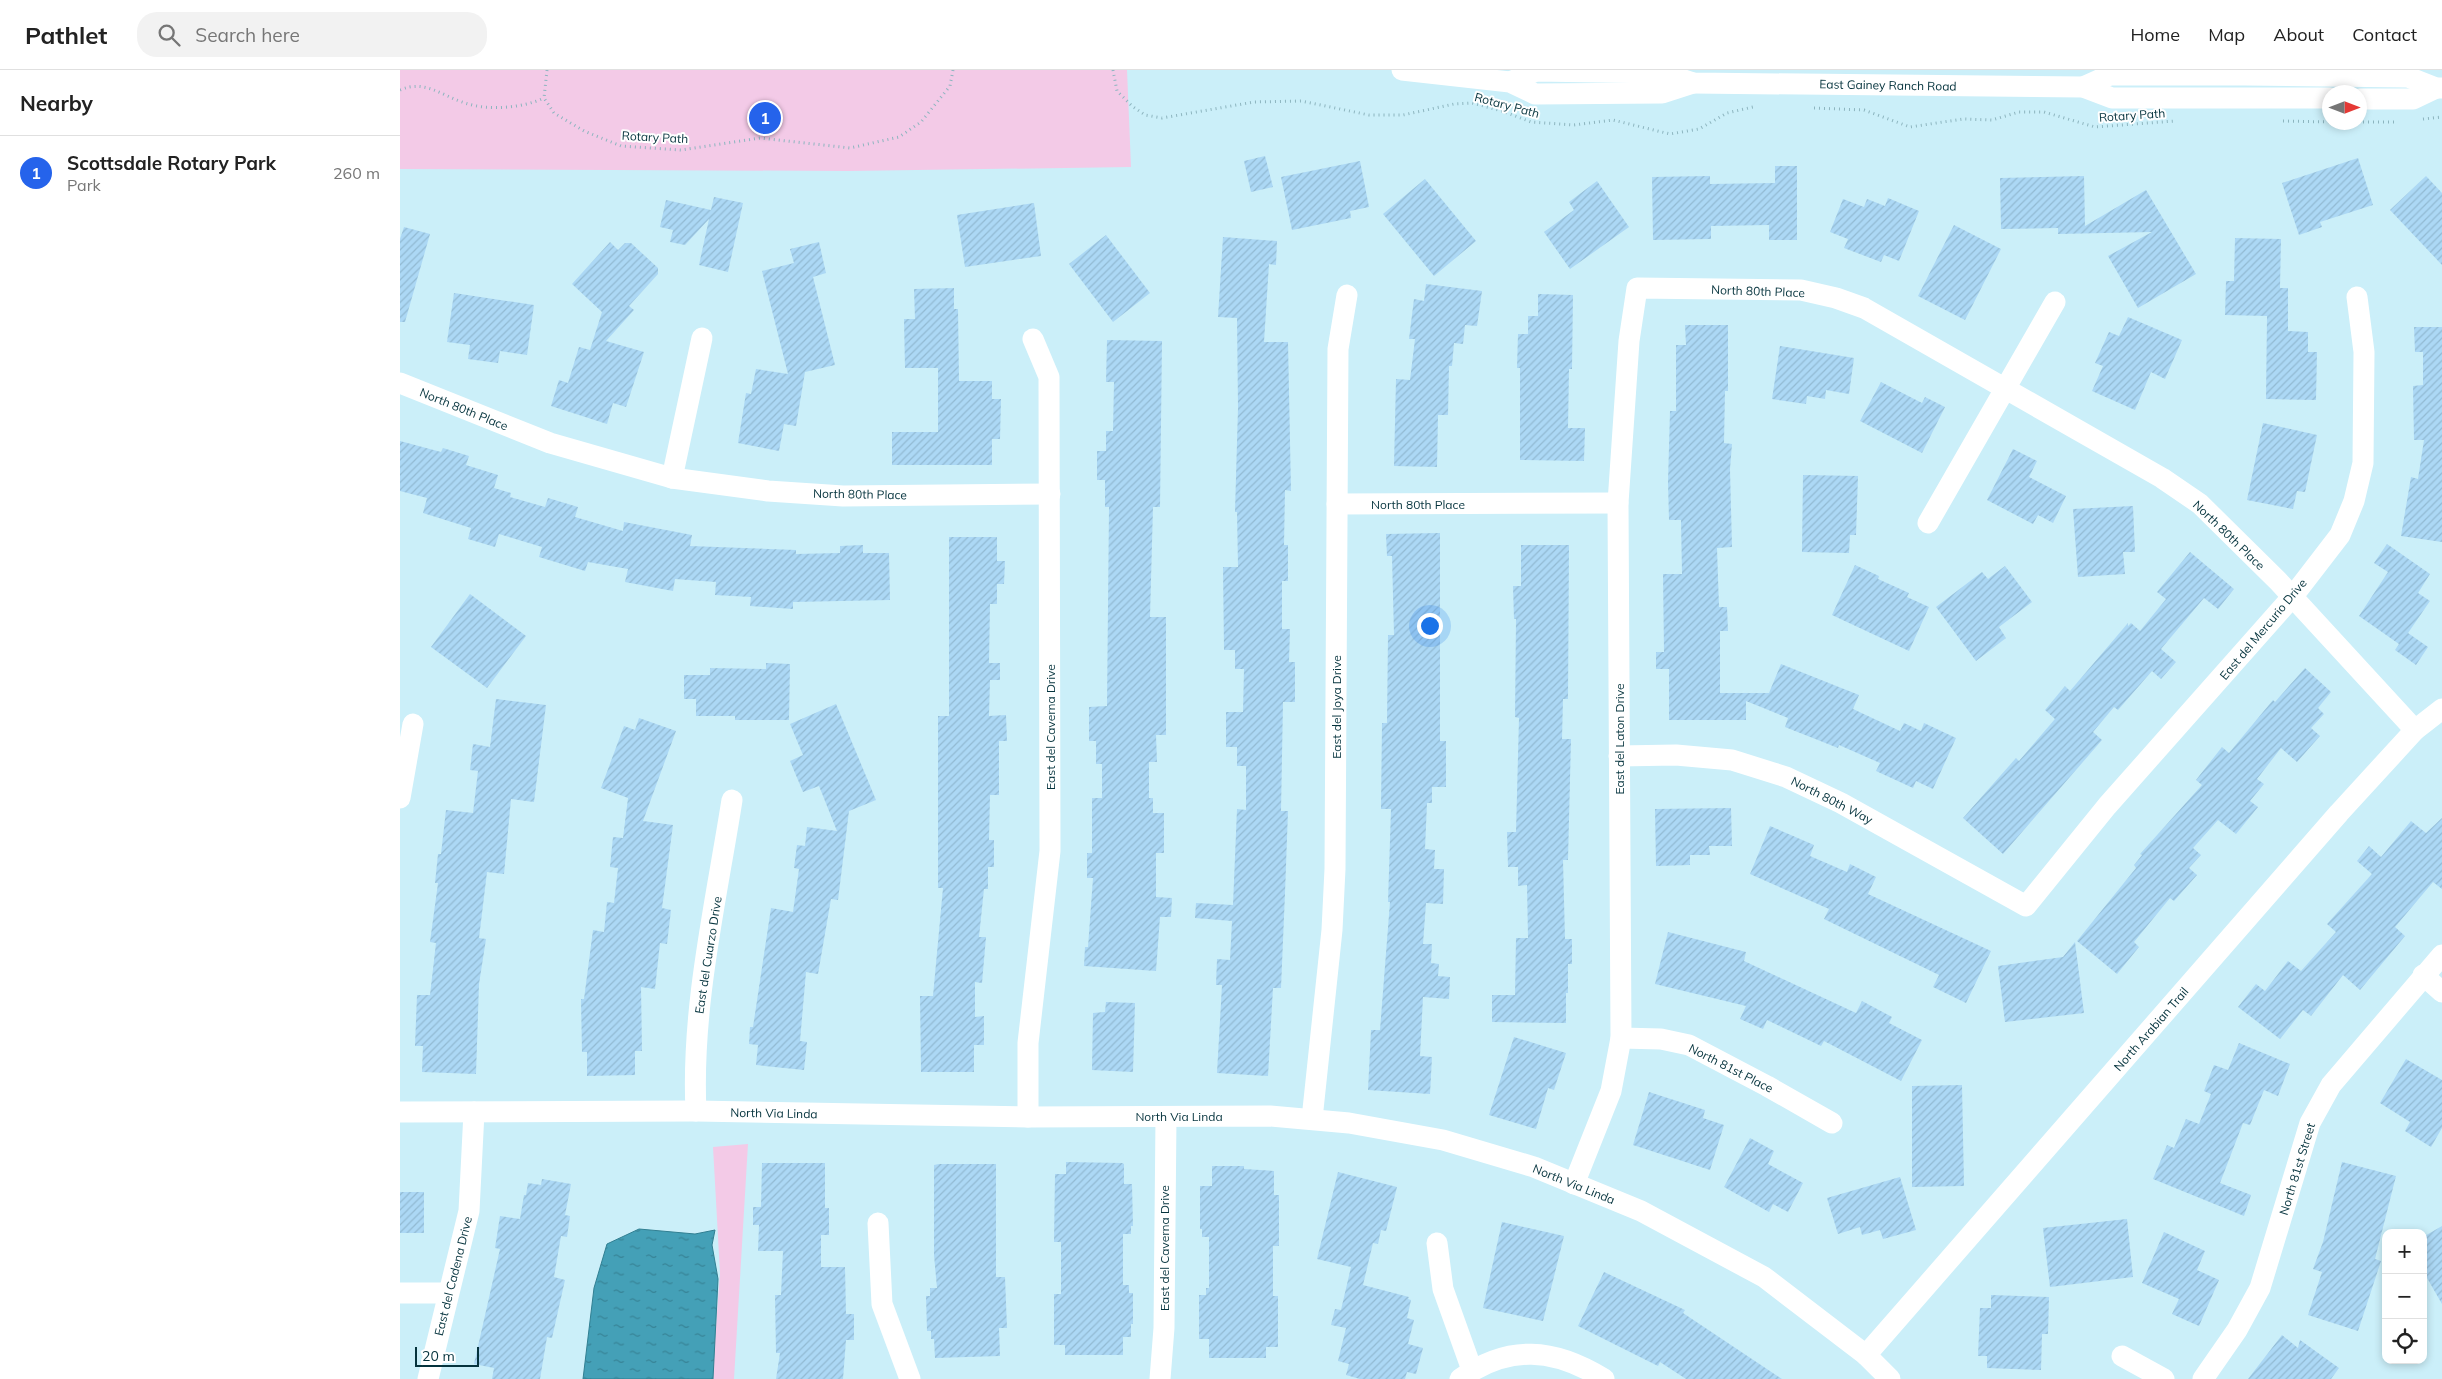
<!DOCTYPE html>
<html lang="en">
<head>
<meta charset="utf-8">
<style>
  :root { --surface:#fff; --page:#f2f2f2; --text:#222; --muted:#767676; --line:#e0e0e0; --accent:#2563eb }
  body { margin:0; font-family:Mulish,sans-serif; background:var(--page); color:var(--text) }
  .controls { position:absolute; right:15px; bottom:15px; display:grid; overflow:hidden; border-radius:10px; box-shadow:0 2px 8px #0003 }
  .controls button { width:45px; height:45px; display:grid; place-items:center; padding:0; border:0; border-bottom:1px solid var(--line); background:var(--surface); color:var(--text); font:25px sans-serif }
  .compass { position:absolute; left:1922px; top:15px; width:45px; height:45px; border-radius:50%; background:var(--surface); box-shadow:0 2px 8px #0003; rotate:90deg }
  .scale { position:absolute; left:15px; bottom:12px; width:64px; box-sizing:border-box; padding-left:5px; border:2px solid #05333d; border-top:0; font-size:14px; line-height:18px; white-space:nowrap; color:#05333d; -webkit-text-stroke:4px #fff; paint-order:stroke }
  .you { position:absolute; left:1029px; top:555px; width:18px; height:18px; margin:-12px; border:4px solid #fff; border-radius:50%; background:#1a73e8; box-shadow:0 0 0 8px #1a73e833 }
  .badge { display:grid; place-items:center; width:32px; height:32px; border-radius:50%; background:var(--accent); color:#fff; font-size:16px; font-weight:700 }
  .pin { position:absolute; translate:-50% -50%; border:2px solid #fff; box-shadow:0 1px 5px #0006 }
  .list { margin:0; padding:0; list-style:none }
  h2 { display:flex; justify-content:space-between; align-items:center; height:65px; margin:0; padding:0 20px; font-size:21px }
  h2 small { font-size:16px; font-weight:400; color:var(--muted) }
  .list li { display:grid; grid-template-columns:32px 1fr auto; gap:15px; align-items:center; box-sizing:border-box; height:75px; padding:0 20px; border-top:1px solid var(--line) }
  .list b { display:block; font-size:19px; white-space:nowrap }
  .list p { margin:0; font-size:16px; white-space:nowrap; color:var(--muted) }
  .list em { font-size:16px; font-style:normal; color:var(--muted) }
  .icon { flex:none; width:28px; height:28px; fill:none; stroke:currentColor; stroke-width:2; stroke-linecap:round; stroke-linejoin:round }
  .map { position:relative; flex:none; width:2042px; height:1309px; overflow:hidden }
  header { display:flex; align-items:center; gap:30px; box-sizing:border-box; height:70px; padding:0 25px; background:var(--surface); border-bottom:1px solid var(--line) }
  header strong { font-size:24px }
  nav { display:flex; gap:28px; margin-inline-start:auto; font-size:18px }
  .search { width:350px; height:45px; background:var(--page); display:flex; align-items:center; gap:12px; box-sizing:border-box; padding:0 18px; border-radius:20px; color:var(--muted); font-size:19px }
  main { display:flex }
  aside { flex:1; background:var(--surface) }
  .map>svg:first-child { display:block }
  .green { fill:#f3cae7 }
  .water { fill:url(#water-ripples); stroke:#317f92 }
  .building { fill:url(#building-hatch) }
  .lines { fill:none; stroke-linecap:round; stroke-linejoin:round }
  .path { stroke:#8db5bf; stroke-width:3; stroke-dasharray:1 4; stroke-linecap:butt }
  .minor { stroke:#fff; stroke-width:21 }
  .labels { text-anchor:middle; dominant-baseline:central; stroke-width:4; stroke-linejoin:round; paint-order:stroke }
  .street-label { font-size:12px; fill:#05333d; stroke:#fff }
</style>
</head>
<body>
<header>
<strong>Pathlet</strong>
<div class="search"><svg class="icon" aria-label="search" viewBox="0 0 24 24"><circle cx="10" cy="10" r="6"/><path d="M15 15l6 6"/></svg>Search here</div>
<nav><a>Home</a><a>Map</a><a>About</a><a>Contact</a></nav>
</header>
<main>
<aside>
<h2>Nearby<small></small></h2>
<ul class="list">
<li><span class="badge">1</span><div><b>Scottsdale Rotary Park</b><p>Park</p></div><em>260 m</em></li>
</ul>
</aside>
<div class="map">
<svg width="2042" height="1309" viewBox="0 0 2042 1309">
  <defs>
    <pattern id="water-ripples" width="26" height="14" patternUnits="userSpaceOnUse" patternTransform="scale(1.25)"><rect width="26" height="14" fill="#44a0b7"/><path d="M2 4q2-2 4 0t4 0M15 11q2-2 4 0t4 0" fill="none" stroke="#378396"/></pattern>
    <pattern id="building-hatch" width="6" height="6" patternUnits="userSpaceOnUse" patternTransform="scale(1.25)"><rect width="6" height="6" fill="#acd8f5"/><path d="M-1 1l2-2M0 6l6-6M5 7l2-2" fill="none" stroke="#92bad3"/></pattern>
  </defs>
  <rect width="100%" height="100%" fill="#cbeff9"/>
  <g class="green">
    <path d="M0,0H727L731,97L448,101L0,99Z"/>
    <path d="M348,1074L334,1309H312L320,1203L313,1077Z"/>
  </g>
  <path class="water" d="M239,1159L295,1164L315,1160L312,1175L318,1209L313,1309H183L194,1218L207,1174Z"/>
  <g class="building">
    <path d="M865,86L873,117L851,122L844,91Z"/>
    <path d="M1958,88L1973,135L1920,152L1922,157L1899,165L1882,113Z"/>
    <path d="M960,91L969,137L950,141L951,148L892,160L881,107Z"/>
    <path d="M1375,96H1397V170H1369V155L1311,156V169L1253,170L1252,107L1310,106V114L1375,113Z"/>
    <path d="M1684,106L1685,156L1746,120L1796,204L1738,238L1708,186L1752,162L1658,164V158L1601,159L1600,108Z"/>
    <path d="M2026,106L2042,123V195L1990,140Z"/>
    <path d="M1025,109L1076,171L1034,206L983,144Z"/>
    <path d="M1197,111L1229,157L1170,199L1144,162L1174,140L1169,132Z"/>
    <path d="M314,127L343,133L328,202L299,195L309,149L285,175L270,172L273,160L260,157L266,130L311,140Z"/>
    <path d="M1488,128L1519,141L1499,191L1484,185L1481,192L1444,178L1448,169L1430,162L1443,129L1464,137L1467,129L1485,136Z"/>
    <path d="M634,133L641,186L565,197L557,145Z"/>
    <path d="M1554,155L1601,179L1565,250L1518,226Z"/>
    <path d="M4,157L30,164L5,252H0V169Z"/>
    <path d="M706,165L750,223L713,252L669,194Z"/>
    <path d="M823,167L877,171L876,195L869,194L864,272H888L891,421L885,420L884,475H888V511H882V559H890L889,592H895V632H883L881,741H888L885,823L881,918H873L868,1006L817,1003L822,915H816L817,889L830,890L832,851L795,848L796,833L833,835L837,739L846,740V696H837V677H826V642H843L844,599H835V580H824L823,497H838L837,442H835L838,338L837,248L818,247Z"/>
    <path d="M1835,168L1881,169L1880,218H1888V261L1908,262V282H1917L1916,330L1866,329L1867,246L1825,245L1826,211H1834Z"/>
    <path d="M210,172L218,180L225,173H231L258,198V204L229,236L234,240L206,271L244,282L226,337L213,333L207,354L151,336L159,310L168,313L179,277L190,280L202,242L172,214Z"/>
    <path d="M419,172L426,203L413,207L435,295L405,302L396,356L384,354L379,381L338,373L346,323L351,324L356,299L388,304L362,201L394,193L390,179Z"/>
    <path d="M1026,214L1082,221L1077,256L1065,255L1063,274L1054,273L1052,296H1049L1048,345H1038L1037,397L994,396L996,309L1010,310L1015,269H1009L1014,229L1024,231Z"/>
    <path d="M554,218V239H558L559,311H592V329H601L600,369H592V395H492V362H538V298H505L504,249H515L514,219Z"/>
    <path d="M54,223L134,235L127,285L100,281L98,293L68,289L70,275L47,272Z"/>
    <path d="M1138,224L1173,225L1172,299H1169L1168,358H1185L1184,391L1120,390V298H1117L1118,264H1128V246H1138Z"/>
    <path d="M1728,247L1782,270L1765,309L1751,302L1735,340L1692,321L1703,296L1695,293L1709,262L1719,266Z"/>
    <path d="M1285,255H1328V321H1325L1324,373L1332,374L1330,399L1332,477L1317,478L1319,537H1327L1328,561H1320V623H1369L1381,594L1459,625L1453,639L1500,661L1504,653L1521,661L1524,653L1556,668L1533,719L1516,711L1513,718L1476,701L1480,693L1439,675L1438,678L1385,657L1388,648L1346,631V650H1269V599H1256V582H1264L1263,504H1282L1281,450H1269L1268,412L1270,341H1276V275H1286Z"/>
    <path d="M2014,257H2042V472L2001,466L2011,407L2018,409L2024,370H2014L2013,316L2023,315V282H2015Z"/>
    <path d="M707,270L762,271L760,437H753L750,547H766V665H756L757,692H749V728H753V743H764V783H756V827L772,828L771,847H760L756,901L684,896L685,877H688L693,808H687V783H692V728H702V694H696V671H689V637L707,636L709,437H705V410H697V381H706V361H713L714,312H706Z"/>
    <path d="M1380,276L1454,288L1449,324L1426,320L1425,329L1407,326L1406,334L1372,329Z"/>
    <path d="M1481,312L1522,333L1525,327L1545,337L1522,383L1460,351Z"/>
    <path d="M1863,353L1917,365L1905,422L1897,421L1893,439L1847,430Z"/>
    <path d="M0,371L41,382L43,378L69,386L66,395L98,405L94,418L111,423L110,427L145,437L148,428L178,437L175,447L223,461L224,452L292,465L290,476L396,480V484L440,483V476L463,475V483H489L490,530L393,532V539L350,536L351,527L315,525L316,512L275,509L273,521L225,512L228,499L188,492L185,501L139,487L142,477L99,464L95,477L68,469L71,458L23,443L27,428L0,421Z"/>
    <path d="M1613,379L1637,391L1629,407L1666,426L1653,453L1638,445L1633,454L1587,430Z"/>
    <path d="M1403,405L1458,406L1456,465H1450L1449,483L1402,482Z"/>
    <path d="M1733,436L1735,482H1723L1725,504L1678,507L1673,439Z"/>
    <path d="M1040,463V671H1046V717H1032V733H1027L1025,779L1035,780L1034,799H1044L1043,834L1026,833L1023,874H1032L1031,893L1039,894L1038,906L1050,907L1049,929L1023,927L1020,986L1032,987L1030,1024L968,1020L971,960H980L990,832H988L991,739H981L982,653H987L988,565H994L992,486H987L986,464Z"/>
    <path d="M549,467H597V491H605L604,514H597V534H590L589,593H600V610H590L589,646L606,645L607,671H599V725H590L589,770H594V797H588V819H584L579,867H586L582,913L575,912V947L584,946V975H574V1002H521L520,926H533L543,818H538V646H549Z"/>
    <path d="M1987,474L2030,504L2018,523L2030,531L2008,563L2028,577L2016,595L1995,580L1999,574L1959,546L1988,502L1974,493Z"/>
    <path d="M1121,475H1169L1168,629H1163L1162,669H1171L1168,790H1163L1165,869H1172V894H1168V923H1166V953L1092,952V925H1115L1116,868H1128L1127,815L1118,816V797H1108L1107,762H1116L1119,648L1115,647L1116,549H1114L1113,516H1121Z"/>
    <path d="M1790,482L1834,519L1818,539L1804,528L1761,579L1776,592L1761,609L1752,601L1718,640L1714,637L1693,662L1702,670L1603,784L1563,748L1616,688L1619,691L1655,649L1645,640L1665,616L1670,621L1728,553V556L1731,553L1740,561L1766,529L1757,522Z"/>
    <path d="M1455,495L1479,506L1478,509L1509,523L1507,527L1529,537L1509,581L1432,545Z"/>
    <path d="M1605,496L1632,532L1599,557L1606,568L1576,591L1536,537L1582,502L1588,509Z"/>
    <path d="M70,524L126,566L87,618L31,577Z"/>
    <path d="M366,593L390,594L389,650H335V646H296V629H284V605H310V598L366,599Z"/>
    <path d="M1905,598L1931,622L1918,638L1924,644L1911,658L1920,666L1897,692L1881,678L1857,709L1864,714L1850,731L1858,737L1836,764L1818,750L1793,778L1801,785L1789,798L1797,805L1774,831L1770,828L1734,872L1739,877L1717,904L1677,871L1736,798L1734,795L1742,785L1740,784L1802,715L1796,710L1822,677L1829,683L1873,630L1875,632Z"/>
    <path d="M96,629L146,635L134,732L111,729L104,804L87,802L79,868L86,869L79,914L76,1004L22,1002L23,976H15L17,925H30L36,873L30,872L38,813H35L38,784H41L46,740L73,743L78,701L70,700L73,674L90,677Z"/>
    <path d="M436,634L476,730L449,741L438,830L431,829L418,904L406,902L400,971L407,972L404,1000L356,995L358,975L349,974L350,957H353L371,838L393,842L399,799L394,798L397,775L405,776L407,757L437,761L419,716L403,722L390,691L403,685L390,654Z"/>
    <path d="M239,648L276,661L243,751L273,755L262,838L271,840L267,874L260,873L255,919L241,917L242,981H235V1005L187,1006V982H182L181,929H184L193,860L204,862L207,832L214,833L218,798L210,797L213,767L223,768L228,728L201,718L224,656L235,660Z"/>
    <path d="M1331,738L1332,776H1309L1310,785H1290V795L1256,796L1255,739Z"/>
    <path d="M2042,748V819L2033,812L1995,857L2005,866L1960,920L1943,905L1911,946L1903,940L1880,969L1838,937L1856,914L1865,921L1888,891L1901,901L1936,862L1927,854L1972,804L1957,791L1969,776L1981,787L2011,751L2026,763Z"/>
    <path d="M1370,756L1414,775L1410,786L1447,802L1450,794L1476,807L1468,824L1591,881L1566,933L1533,917L1539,905L1424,849L1429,839L1350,804Z"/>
    <path d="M1268,862L1346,882L1344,891L1456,943L1462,931L1492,947L1489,953L1522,970L1501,1011L1424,971L1421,976L1367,950L1363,959L1340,949L1346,936L1255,914Z"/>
    <path d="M1675,872L1684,943L1605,952L1598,896L1663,887Z"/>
    <path d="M706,932L735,933L733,1002L692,1000L693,943L705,942Z"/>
    <path d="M1114,967L1166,983L1154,1020L1148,1018L1136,1059L1089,1045Z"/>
    <path d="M1839,973L1890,994L1878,1026L1864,1020L1850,1055L1843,1053L1820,1113L1851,1125L1844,1146L1753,1109L1767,1075L1774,1078L1786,1049L1799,1054L1811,1024L1804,1021L1814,995L1828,1000Z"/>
    <path d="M2006,989L2042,1010V1058L2031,1077L2005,1061L2010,1052L1980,1033Z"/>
    <path d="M1562,1015L1564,1116L1512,1117V1016Z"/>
    <path d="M1249,1022L1305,1040L1303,1048L1324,1055L1310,1100L1233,1075Z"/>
    <path d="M1350,1068L1374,1081L1368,1094L1403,1113L1388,1142L1373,1134L1369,1142L1324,1117Z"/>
    <path d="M666,1092L722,1093L724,1094V1114H732L733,1156H731V1164H723V1215H729V1223H733V1254H731V1267H723V1285H665V1275H654V1224H661V1172H654L655,1104H666Z"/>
    <path d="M1942,1092L1996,1106L1975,1189L1981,1191L1958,1261L1908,1245L1922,1202L1913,1199L1923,1172Z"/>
    <path d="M362,1093H425V1138H429V1165H421V1197H445L446,1244H454V1270H446L443,1309H376L380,1283H376L375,1225H381L383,1181H358L359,1155H353V1137H361Z"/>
    <path d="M539,1094H596V1207H605L607,1258H599L600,1286L535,1288L534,1269H531V1261H527L526,1226H530V1218H537L534,1185V1095Z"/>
    <path d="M812,1096H844V1099L874,1101V1125H879V1176H873V1226H878V1277H866V1288H809V1269H799V1225H806V1218H809V1167H802V1159H800V1116H812Z"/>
    <path d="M938,1102L997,1117L986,1161L981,1160L978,1174L973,1173L963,1215L1009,1227L1008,1229L1011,1230L1007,1248L1014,1250L1008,1274L1023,1278L1016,1304L1007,1302L1005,1309H960L946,1305L949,1294L938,1291L946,1258L931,1255L935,1239L941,1240L951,1197L917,1189Z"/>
    <path d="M1500,1107L1516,1160L1483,1169L1480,1160L1462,1165L1460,1157L1438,1164L1427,1128Z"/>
    <path d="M142,1109L171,1114L165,1145L170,1146L167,1167L161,1166L154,1207L165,1210L152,1268L147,1267L140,1309H92L94,1298L74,1294L100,1179L95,1178L100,1146L120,1149L124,1125H126L128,1113L141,1115Z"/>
    <rect x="0" y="1122" width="24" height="41"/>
    <path d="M1727,1149L1733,1207L1650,1217L1643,1158Z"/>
    <path d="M1102,1152L1164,1166L1143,1251L1083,1238Z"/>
    <path d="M2042,1156V1234L2023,1201V1167Z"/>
    <path d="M1764,1162L1805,1181L1797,1200L1819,1210L1799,1256L1772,1244L1779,1229L1742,1213Z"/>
    <path d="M1204,1202L1285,1240L1283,1243L1382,1309H1286L1260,1292L1258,1296L1178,1256Z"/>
    <path d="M1591,1225L1649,1227L1648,1264H1642L1641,1300L1587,1298V1286H1578L1580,1238H1591Z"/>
    <path d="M1882,1265L1898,1278L1900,1270L1939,1298L1931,1309H1848Z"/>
  </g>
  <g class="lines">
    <g class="path">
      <path d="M147,0L144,28L154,43L184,61L221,76L281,80L360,68L450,78L499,67L521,52L550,16L553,0"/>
      <path d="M713,0L717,21L732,36L745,45L762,48L854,32L901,31L969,45H1003L1054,34L1072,33L1102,41L1131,52L1174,55L1213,50L1270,64L1299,59L1327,43L1353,37"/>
      <path d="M0,20C25,9 42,26 65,33C88,41 123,38 144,28"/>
      <path d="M1414,38L1464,40L1510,57L1563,49L1592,50L1619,42H1644L1695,57L1775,51"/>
      <path d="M2023,49L2042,47"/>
      <path d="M1883,51L1930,52"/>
      <path d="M1953,52H1997"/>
    </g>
    <g class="minor">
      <path d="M1002,0L1110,12L1135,24L1262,23L1293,13"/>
      <path d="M1110,12L1136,1L1263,3L1293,13L1683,17L1712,28H1930"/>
      <path d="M1683,17L1710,5H1845L2008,7L2036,18H2042"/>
      <path d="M1960,29H2013L2036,18"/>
      <path d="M0,313L150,373L272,408L368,421L443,426L650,424"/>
      <path d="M272,408L302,268"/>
      <path d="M937,434L1218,433"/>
      <path d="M1528,453L1655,232"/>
      <path d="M1219,686L1276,685L1332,690L1386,707L1441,733L1626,836L1707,736L1893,526L1940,465L1954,431L1963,393L1964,282L1957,227"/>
      <path d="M0,728L13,654"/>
      <path d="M2023,905L2042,922"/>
      <path d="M1221,968L1261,969L1289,975L1367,1016L1432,1053"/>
      <path d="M296,1041C291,938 316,832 332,730"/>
      <path d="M0,1042L296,1041L628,1047L870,1046L949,1053L1043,1070L1134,1097L1241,1141L1364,1207L1466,1285L1490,1309"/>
      <path d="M628,1047V973L650,781L649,307L633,269"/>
      <path d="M912,1049L932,860L935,799L938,279L947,225"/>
      <path d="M1174,1114L1211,1021L1221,968L1218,433L1229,271L1237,218L1401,220L1436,228L1464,238L1762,408L1800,434L1878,511L2015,660"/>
      <path d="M478,1153L482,1234L510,1309"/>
      <path d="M1037,1173L1043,1219L1072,1300"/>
      <path d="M0,1223H48"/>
      <path d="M1466,1285L1939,743L2015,660L2042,639"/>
      <path d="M1722,1286L1764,1309"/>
      <path d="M28,1309L69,1141L74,1042"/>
      <path d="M760,1309L764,1258L766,1047"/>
      <path d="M1060,1309C1109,1274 1154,1278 1204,1309"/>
      <path d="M1803,1309L1837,1260L1860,1218L1910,1053L1931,1015L2042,885"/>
    </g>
  </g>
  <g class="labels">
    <g class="street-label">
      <text transform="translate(1488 15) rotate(1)">East Gainey Ranch Road</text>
      <text transform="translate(1107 35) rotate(15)">Rotary Path</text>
      <text transform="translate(1732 45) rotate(-4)">Rotary Path</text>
      <text transform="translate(255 67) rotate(3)">Rotary Path</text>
      <text transform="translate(1358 221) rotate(2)">North 80th Place</text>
      <text transform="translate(64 339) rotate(22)">North 80th Place</text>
      <text transform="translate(460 424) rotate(1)">North 80th Place</text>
      <text x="1018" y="434">North 80th Place</text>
      <text transform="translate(1829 465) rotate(44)">North 80th Place</text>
      <text transform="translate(1863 559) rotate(-50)">East del Mercurio Drive</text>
      <text transform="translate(936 637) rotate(-90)">East del Joya Drive</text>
      <text transform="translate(650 657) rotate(-90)">East del Caverna Drive</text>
      <text transform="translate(1219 669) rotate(-90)">East del Laton Drive</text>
      <text transform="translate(1432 730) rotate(27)">North 80th Way</text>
      <text transform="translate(308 885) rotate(-81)">East del Cuarzo Drive</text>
      <text transform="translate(1751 959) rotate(-49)">North Arabian Trail</text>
      <text transform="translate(1331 998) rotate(27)">North 81st Place</text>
      <text transform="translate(374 1043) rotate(1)">North Via Linda</text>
      <text x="779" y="1046">North Via Linda</text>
      <text transform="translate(1897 1099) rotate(-73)">North 81st Street</text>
      <text transform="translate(1174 1114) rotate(22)">North Via Linda</text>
      <text transform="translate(764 1178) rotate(-90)">East del Caverna Drive</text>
      <text transform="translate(53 1206) rotate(-76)">East del Cadena Drive</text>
    </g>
  </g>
</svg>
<div class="controls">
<button>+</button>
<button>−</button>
<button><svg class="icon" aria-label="locate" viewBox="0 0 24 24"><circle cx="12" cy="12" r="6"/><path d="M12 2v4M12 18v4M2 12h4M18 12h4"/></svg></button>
</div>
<svg class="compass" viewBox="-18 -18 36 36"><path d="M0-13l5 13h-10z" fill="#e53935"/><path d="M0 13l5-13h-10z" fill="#767676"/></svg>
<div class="scale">20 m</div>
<div class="you"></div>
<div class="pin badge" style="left:365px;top:48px">1</div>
</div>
</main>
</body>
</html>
